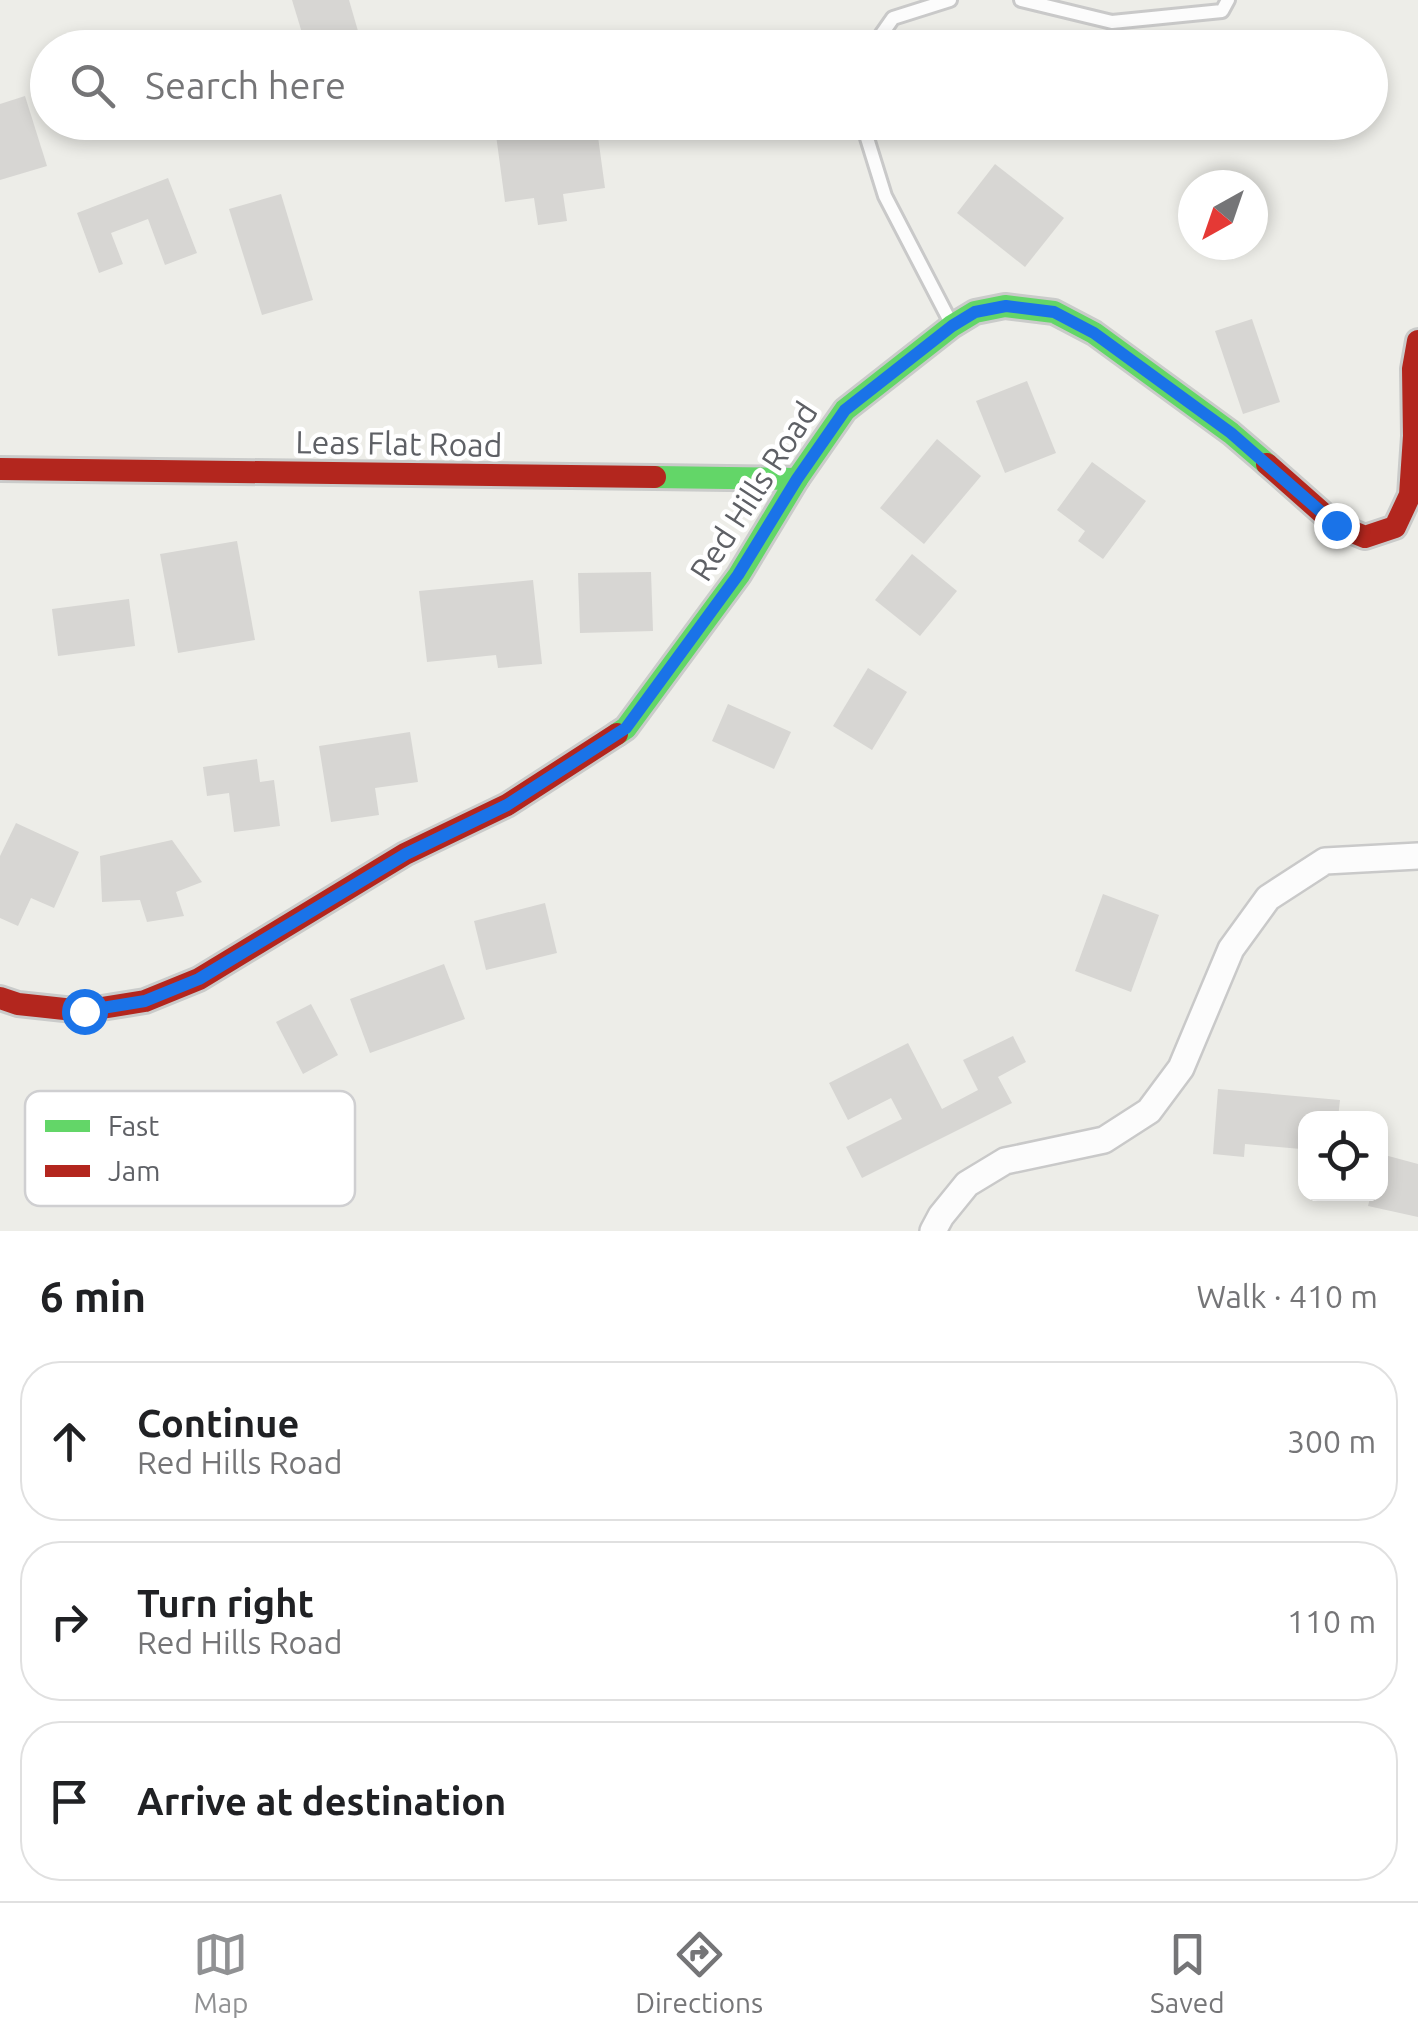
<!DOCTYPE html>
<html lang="en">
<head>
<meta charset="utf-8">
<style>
  :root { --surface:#fff; --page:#f2f2f2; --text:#202124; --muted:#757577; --line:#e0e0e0; --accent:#909193 }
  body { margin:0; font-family:Ubuntu,sans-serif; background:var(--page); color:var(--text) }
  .controls { position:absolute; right:30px; bottom:30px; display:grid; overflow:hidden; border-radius:20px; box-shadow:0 5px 15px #0003 }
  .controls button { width:90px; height:90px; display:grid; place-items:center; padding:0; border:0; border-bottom:2px solid var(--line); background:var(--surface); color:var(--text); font:50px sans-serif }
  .compass { position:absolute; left:1178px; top:170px; width:90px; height:90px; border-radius:50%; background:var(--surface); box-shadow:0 5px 15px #0003; rotate:220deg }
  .stop { position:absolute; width:30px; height:30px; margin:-22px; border:8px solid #1a73e8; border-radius:50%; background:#fff }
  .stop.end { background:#1a73e8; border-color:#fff; box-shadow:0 2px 10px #0008 }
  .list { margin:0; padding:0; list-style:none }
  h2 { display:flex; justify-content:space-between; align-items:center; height:130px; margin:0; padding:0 40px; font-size:42px }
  h2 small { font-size:32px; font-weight:400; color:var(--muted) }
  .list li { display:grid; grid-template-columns:65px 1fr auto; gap:30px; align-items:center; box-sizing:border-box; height:160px; margin:0 20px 20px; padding:0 20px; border:2px solid var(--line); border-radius:40px }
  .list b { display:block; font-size:38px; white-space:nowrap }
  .list p { margin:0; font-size:32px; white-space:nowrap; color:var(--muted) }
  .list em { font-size:32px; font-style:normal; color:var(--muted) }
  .icon { flex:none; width:55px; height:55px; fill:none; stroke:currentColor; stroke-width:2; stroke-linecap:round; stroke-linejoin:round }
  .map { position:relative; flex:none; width:1418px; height:1231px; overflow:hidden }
  .search { position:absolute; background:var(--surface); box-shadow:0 5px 15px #0003; left:30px; right:30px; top:30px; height:110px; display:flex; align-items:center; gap:25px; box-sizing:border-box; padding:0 35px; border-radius:55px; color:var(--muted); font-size:38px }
  .sheet { height:670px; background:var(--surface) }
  nav { display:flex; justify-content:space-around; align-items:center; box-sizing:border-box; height:140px; border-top:2px solid var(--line); background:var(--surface); font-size:28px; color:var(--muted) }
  nav a { display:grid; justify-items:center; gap:5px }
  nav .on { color:var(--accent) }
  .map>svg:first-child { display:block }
  .building { fill:#d7d6d3 }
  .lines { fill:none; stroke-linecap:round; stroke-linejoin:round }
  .lane-casing { stroke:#c9c9c9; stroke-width:18 }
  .street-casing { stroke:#c9c9c9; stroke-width:30 }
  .fast-casing { stroke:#cacbca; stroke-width:28 }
  .jam-casing { stroke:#cacbca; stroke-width:28 }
  .lane { stroke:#fcfcfc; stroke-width:12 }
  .street { stroke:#fcfcfc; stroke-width:25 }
  .fast { stroke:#63d668; stroke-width:22 }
  .jam { stroke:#b3261e; stroke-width:22 }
  .route { stroke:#1a73e8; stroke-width:12 }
  .labels { text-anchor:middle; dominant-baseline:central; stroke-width:9; stroke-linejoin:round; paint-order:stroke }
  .street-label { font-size:32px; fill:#5e6065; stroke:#fff }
  .key { fill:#fff; stroke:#cfcfd1; stroke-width:2.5 }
  .key-label { font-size:28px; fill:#5e6065 }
</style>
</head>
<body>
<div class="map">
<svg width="1418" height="1231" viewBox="0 0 1418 1231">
  <rect width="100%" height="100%" fill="#edede8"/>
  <g class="building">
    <path d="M292,0H349L358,31L306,46Z"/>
    <path d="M25,96L47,166L0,180V104Z"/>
    <path d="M596,122L605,188L563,194L567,221L538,225L534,198L505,202L496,135Z"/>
    <path d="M995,164L1064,218L1025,267L957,213Z"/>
    <path d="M168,178L197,253L165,265L148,219L111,233L123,264L99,273L77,213Z"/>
    <path d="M281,194L313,300L262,315L229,209Z"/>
    <path d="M1252,319L1280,402L1243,414L1215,331Z"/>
    <path d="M1027,381L1056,453L1005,473L976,401Z"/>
    <path d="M937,439L981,476L924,544L880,508Z"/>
    <path d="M1092,462L1146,501L1103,559L1078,541L1085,531L1057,510Z"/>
    <path d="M237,541L255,640L178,653L160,554Z"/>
    <path d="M912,554L957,591L920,636L875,600Z"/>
    <path d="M651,572L653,631L580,633L578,573Z"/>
    <path d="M533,580L542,664L498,668L496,655L427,662L419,591Z"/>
    <path d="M129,599L135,646L58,656L52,609Z"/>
    <path d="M868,668L907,692L872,750L833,726Z"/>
    <path d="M728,704L791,732L774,769L712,741Z"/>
    <path d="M410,732L418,782L375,788L379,815L331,822L319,746Z"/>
    <path d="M257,759L260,782L274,780L280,826L234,832L229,793L207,796L203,767Z"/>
    <path d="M16,823L79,852L54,908L31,898L18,926L0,918V856Z"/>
    <path d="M172,840L202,882L176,892L184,916L147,922L140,900L102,902L100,856Z"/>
    <path d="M1103,894L1159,915L1131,992L1075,971Z"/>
    <path d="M545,903L557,953L486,970L474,921Z"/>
    <path d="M444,964L465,1019L370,1053L350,999Z"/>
    <path d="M311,1004L338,1055L303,1074L276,1022Z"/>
    <path d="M1013,1036L1026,1062L998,1077L1012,1103L862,1178L846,1147L902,1119L891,1098L848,1120L829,1083L908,1043L942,1109L978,1090L963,1060Z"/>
    <path d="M1218,1089L1340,1100L1338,1118H1306V1162H1300L1301,1149L1245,1144L1244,1157L1213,1154Z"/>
    <path d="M1381,1154L1418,1164V1217L1368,1206L1371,1194H1380Z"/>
  </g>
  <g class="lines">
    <defs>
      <g id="lane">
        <path d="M1021,0L1112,22L1222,11L1228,0"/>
        <path d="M872,48L893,18L950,0"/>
        <path d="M862,122L885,196L951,323"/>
      </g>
      <path id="street" d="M933,1231L941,1216L967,1184L1005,1161L1104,1140L1149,1111L1181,1068L1231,949L1268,898L1325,861L1418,856"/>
      <g id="fast">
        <path d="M655,477L797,479"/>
        <path d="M617,734L626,728L739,575L797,479L845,410L952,326L975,312L1005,306L1054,312L1094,333L1231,433L1267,464"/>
      </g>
      <g id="jam">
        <path d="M1267,464L1336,525L1365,537L1395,527L1410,495L1414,436L1413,369L1418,341"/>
        <path d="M0,469L655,477"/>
        <path d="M0,998L18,1004L83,1011L145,1001L199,979L405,854L507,805L617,734"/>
      </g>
    </defs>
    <use href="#lane" class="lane-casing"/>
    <use href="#street" class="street-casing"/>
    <use href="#fast" class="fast-casing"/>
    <use href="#jam" class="jam-casing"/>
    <use href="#lane" class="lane"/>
    <use href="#street" class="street"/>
    <use href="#fast" class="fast"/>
    <use href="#jam" class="jam"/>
  </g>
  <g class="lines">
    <path class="route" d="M84,1011L145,1001L199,979L406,854L507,805L626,728L738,575L797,479L845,410L952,326L975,312L1006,306L1054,312L1094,333L1231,433L1336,525"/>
  </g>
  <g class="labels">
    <g class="street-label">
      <text transform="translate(399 443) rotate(1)">Leas Flat Road</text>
      <text transform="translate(753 491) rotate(-57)">Red Hills Road</text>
    </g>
  </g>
  <rect x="25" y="1091" width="330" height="115" rx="15" class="key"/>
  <rect x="45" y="1120" width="45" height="12" fill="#63d668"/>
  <rect x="45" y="1165" width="45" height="12" fill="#b3261e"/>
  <g class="key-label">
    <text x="108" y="1136">Fast</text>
    <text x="108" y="1181">Jam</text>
  </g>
</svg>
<div class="controls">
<button><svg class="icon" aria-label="locate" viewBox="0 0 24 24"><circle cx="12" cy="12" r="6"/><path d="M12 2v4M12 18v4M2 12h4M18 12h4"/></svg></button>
</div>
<svg class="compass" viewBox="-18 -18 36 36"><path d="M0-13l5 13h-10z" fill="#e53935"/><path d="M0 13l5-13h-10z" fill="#757577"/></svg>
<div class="stop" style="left:84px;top:1011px"></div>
<div class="stop end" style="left:1336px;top:525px"></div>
<div class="search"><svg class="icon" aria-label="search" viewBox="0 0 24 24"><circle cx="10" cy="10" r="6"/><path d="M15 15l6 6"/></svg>Search here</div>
</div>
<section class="sheet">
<h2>6 min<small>Walk · 410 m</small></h2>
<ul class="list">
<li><svg class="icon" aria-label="ahead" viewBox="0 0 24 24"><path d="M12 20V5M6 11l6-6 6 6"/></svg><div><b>Continue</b><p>Red Hills Road</p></div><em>300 m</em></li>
<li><svg class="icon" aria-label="right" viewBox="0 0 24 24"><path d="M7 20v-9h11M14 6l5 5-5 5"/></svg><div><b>Turn right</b><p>Red Hills Road</p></div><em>110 m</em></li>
<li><svg class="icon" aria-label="arrive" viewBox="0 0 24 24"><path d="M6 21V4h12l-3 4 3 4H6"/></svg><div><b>Arrive at destination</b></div></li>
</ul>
</section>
<nav>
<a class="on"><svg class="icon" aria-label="map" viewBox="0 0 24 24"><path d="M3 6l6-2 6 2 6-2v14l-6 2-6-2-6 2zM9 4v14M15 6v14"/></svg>Map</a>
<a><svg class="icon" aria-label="directions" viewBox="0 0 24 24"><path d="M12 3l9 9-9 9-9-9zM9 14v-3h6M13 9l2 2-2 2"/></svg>Directions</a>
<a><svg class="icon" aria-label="saved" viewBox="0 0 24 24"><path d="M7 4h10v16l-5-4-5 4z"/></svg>Saved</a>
</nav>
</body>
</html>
